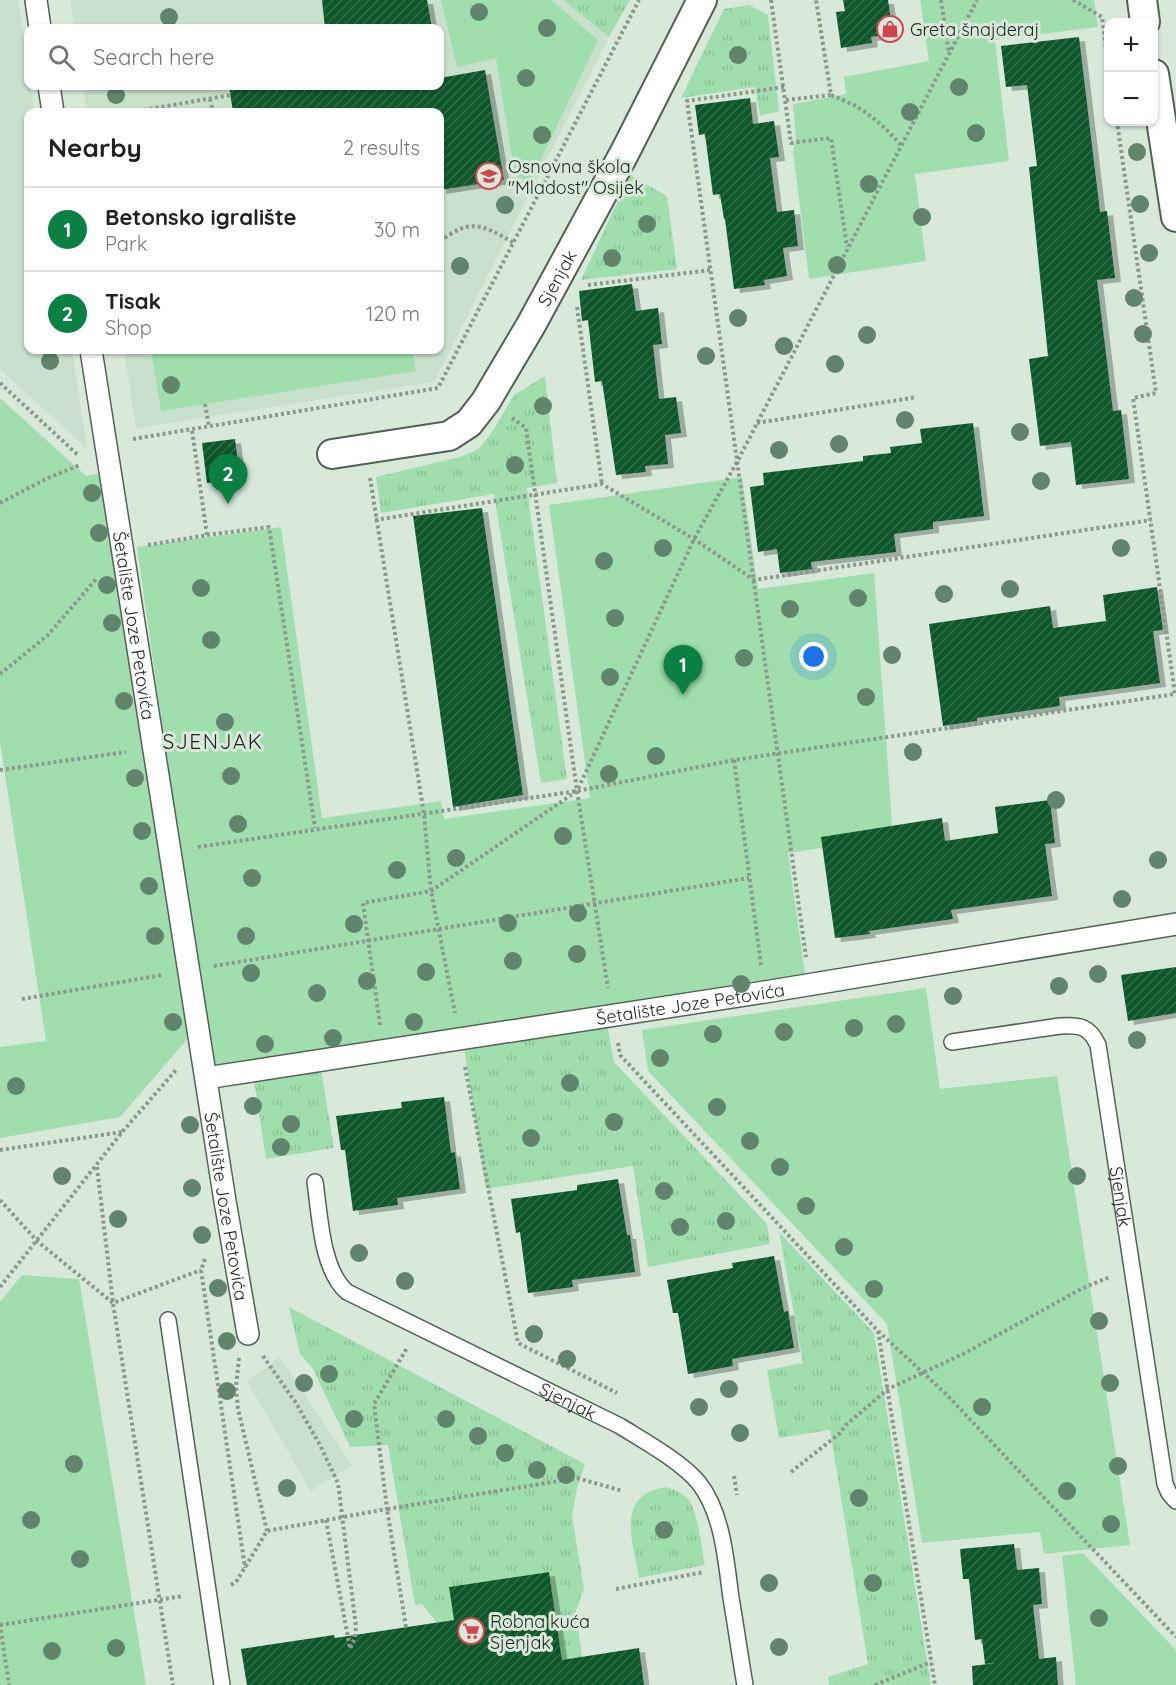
<!DOCTYPE html>
<html lang="en">
<head>
<meta charset="utf-8">
<style>
  :root { --surface:#fff; --page:#f2f2f2; --text:#202124; --muted:#757577; --line:#e0e0e0; --accent:#0b8043 }
  body { margin:0; font-family:Quicksand,sans-serif; background:var(--page); color:var(--text) }
  .controls { position:absolute; right:18px; top:18px; display:grid; overflow:hidden; border-radius:12px; box-shadow:0 2px 4px #0004 }
  .controls button { width:54px; height:54px; display:grid; place-items:center; padding:0; border:0; border-bottom:2px solid var(--line); background:var(--surface); color:var(--text); font:30px sans-serif }
  .you { position:absolute; left:814px; top:657px; width:21px; height:21px; margin:-15px; border:4px solid #fff; border-radius:50%; background:#1a73e8; box-shadow:0 0 0 9px #1a73e833 }
  .badge { display:grid; place-items:center; width:39px; height:39px; border-radius:50%; background:var(--accent); color:#fff; font-size:20px; font-weight:700 }
  .pin { position:absolute; translate:-50% -50px; filter:drop-shadow(0 2px 3px #0008) }
  .pin::after { content:''; position:absolute; top:32px; width:21px; height:18px; background:inherit; clip-path:polygon(0 0,100% 0,50% 100%) }
  .list { margin:0; padding:0; list-style:none }
  h2 { display:flex; justify-content:space-between; align-items:center; height:78px; margin:0; padding:0 24px; font-size:26px }
  h2 small { font-size:20px; font-weight:400; color:var(--muted) }
  .list li { display:grid; grid-template-columns:39px 1fr auto; gap:18px; align-items:center; box-sizing:border-box; height:84px; padding:0 24px; border-top:2px solid var(--line) }
  .list b { display:block; font-size:22px; white-space:nowrap }
  .list p { margin:0; font-size:20px; white-space:nowrap; color:var(--muted) }
  .list em { font-size:20px; font-style:normal; color:var(--muted) }
  .icon { flex:none; width:33px; height:33px; fill:none; stroke:currentColor; stroke-width:2; stroke-linecap:round; stroke-linejoin:round }
  .map { position:relative; flex:none; width:1176px; height:1685px; overflow:hidden }
  .search { position:absolute; background:var(--surface); box-shadow:0 2px 4px #0004; left:24px; top:24px; width:420px; height:66px; display:flex; align-items:center; gap:15px; box-sizing:border-box; padding:0 21px; border-radius:12px; color:var(--muted); font-size:22px }
  .panel { position:absolute; background:var(--surface); box-shadow:0 2px 4px #0004; left:24px; top:108px; width:420px; height:246px; border-radius:12px }
  .map>svg:first-child { display:block }
  .built { fill:#c8e0cc }
  .grass { fill:url(#grass-tufts) }
  .green { fill:#a0dfad }
  .building { fill:url(#building-hatch); filter:url(#shadow) }
  .lines { fill:none; stroke-linecap:round; stroke-linejoin:round }
  .service-casing { stroke:#536155; stroke-width:18 }
  .pedestrian-casing { stroke:#536155; stroke-width:24 }
  .minor-casing { stroke:#536155; stroke-width:32 }
  .path { stroke:#8c988d; stroke-width:4; stroke-dasharray:3 3; stroke-linecap:butt }
  .service { stroke:#fff; stroke-width:15 }
  .pedestrian { stroke:#fff; stroke-width:21 }
  .minor { stroke:#fff; stroke-width:28 }
  .tree { fill:#61856c }
  .labels { text-anchor:middle; dominant-baseline:central; stroke-width:6; stroke-linejoin:round; paint-order:stroke }
  .poi-label { font-size:18px; fill:#1e241f; stroke:#d8e9da; text-anchor:start }
  .street-label { font-size:18px; fill:#1e241f; stroke:#d8e9da }
  .quarter-label { font-size:21px; letter-spacing:1.5px; fill:#1e241f; stroke:#d8e9da }
</style>
</head>
<body>
<div class="map">
<svg width="1176" height="1685" viewBox="0 0 1176 1685">
  <defs>
    <pattern id="grass-tufts" width="24" height="20" patternUnits="userSpaceOnUse" patternTransform="scale(1.5)"><rect width="24" height="20" fill="#a0dfad"/><path d="M3 7l-1-3M5 7V3M7 7l1-3M15 17l-1-3M17 17v-4M19 17l1-3" fill="none" stroke="#89bf94"/></pattern>
    <pattern id="building-hatch" width="6" height="6" patternUnits="userSpaceOnUse" patternTransform="scale(1.5)"><rect width="6" height="6" fill="#105829"/><path d="M-1 1l2-2M0 6l6-6M5 7l2-2" fill="none" stroke="#326c46"/></pattern>
    <filter id="shadow"><feDropShadow dx="6" dy="4" stdDeviation="0" flood-color="#0004"/></filter>
  </defs>
  <rect width="100%" height="100%" fill="#d8e9da"/>
  <g class="built">
    <path d="M0,0H18L28,70V86H31L35,112H28V350H72L87,449L0,369Z"/>
    <path d="M70,0H563L609,37L434,382L136,428L124,350H440V112H87L83,86H440V28H74Z"/>
    <path d="M280,1357L352,1465L311,1491L247,1381Z"/>
  </g>
  <g class="grass">
    <path d="M563,0H630L609,37Z"/>
    <path d="M749,5L768,15L779,111L760,116L755,87L681,98L724,9Z"/>
    <path d="M630,175L667,196L677,269L581,280Z"/>
    <path d="M545,376L557,483L527,488L567,779L541,783L494,494L381,513L376,477L460,457L479,449L492,432L514,395Z"/>
    <path d="M607,1024L614,1062L767,1224L770,1244L648,1267L633,1166L486,1189L464,1048Z"/>
    <path d="M321,1069L334,1148L266,1159L254,1080Z"/>
    <path d="M779,1232L874,1333L931,1685H829L828,1677L868,1664L830,1430L779,1438L767,1370L803,1363Z"/>
    <path d="M289,1307L585,1464L577,1488L572,1516L584,1589L576,1610L582,1657L562,1660L549,1572L449,1587L454,1620L437,1623L422,1604L415,1605L388,1445L350,1447L313,1369L300,1354Z"/>
    <path d="M667,1487C674,1490 683,1493 688,1499C699,1514 701,1547 705,1565L639,1578C633,1541 614,1494 667,1487Z"/>
  </g>
  <g class="green">
    <path d="M441,0H551L598,40L530,182L515,175L496,58L457,67Z"/>
    <path d="M920,0H1094L1098,27L995,40L1009,161L915,174L926,261L809,279L793,152L796,138L793,104L846,94L844,77L929,61Z"/>
    <path d="M151,350H413L416,371L161,411Z"/>
    <path d="M0,398L86,476L108,472L190,1036L120,1117L0,1138V1047L46,1041L0,742Z"/>
    <path d="M742,477L758,589L874,573L893,837L788,853L807,988L211,1073L137,547L281,527L322,818L441,801L444,819L590,798L549,505Z"/>
    <path d="M926,988L940,1089L1057,1076L1130,1545L1044,1554L1040,1532L922,1543L887,1324L648,1071L642,1030Z"/>
    <path d="M22,1275L79,1279L146,1685H0V1302Z"/>
    <path d="M1083,1553L1176,1650V1685H1076L1062,1556Z"/>
  </g>
  <g class="building">
    <path d="M322,0H427L432,28H325Z"/>
    <path d="M843,0H888L893,34L871,37L872,43L841,48L836,12L845,11Z"/>
    <path d="M1079,37L1100,212L1107,211L1115,278L1097,280L1113,411L1121,410L1129,479L1076,485L1071,442L1040,446L1029,359L1048,356L1029,167L1037,166L1027,85L1006,87L1001,46Z"/>
    <path d="M485,70L504,180L440,190V112H233L229,86H440V78Z"/>
    <path d="M750,98L753,124L774,121L779,157L770,158L777,212L794,210L798,246L783,248L787,276L764,280L765,285L734,289L725,219H724L720,194L713,195L705,134L699,135L695,105Z"/>
    <path d="M632,284L636,311L658,308L662,344L653,345L659,399L676,397L681,433L665,435L668,464L645,466L646,472L616,475L602,381L595,382L588,320L582,321L579,291Z"/>
    <path d="M973,423L984,516L933,522V529L894,534L896,552L811,562L812,569L780,573L777,549L758,552L750,487L764,485L763,473L863,461V456L891,453L890,447L922,443L920,429Z"/>
    <path d="M235,439L240,479L207,483L202,443Z"/>
    <path d="M482,508L523,795L453,807L413,516Z"/>
    <path d="M1157,587L1163,630L1153,631L1160,683L1059,697L1060,706L977,718V721L943,726L929,624L1050,606L1053,628L1106,621L1103,595Z"/>
    <path d="M1050,800L1055,843L1045,844L1052,896L951,910L953,919L869,931L870,934L835,938L821,837L942,818L945,841L998,833L995,807Z"/>
    <path d="M1176,967V1013L1128,1021L1121,975Z"/>
    <path d="M444,1097L451,1153L455,1152L460,1189L397,1198L398,1205L353,1211L345,1150H341L336,1116L402,1108L401,1102Z"/>
    <path d="M618,1179L627,1235H630L635,1272L572,1280L573,1287L528,1293L520,1232L516,1233L511,1199L577,1190V1185Z"/>
    <path d="M774,1256L784,1312L788,1311L794,1348L732,1359L733,1366L688,1374L678,1313H673L667,1280L733,1268L732,1263Z"/>
    <path d="M1014,1544L1017,1570L1039,1568L1042,1604L1033,1605L1039,1659L1056,1657L1058,1685H973L972,1666L996,1663L985,1664L982,1639L975,1640L969,1579H963L960,1549Z"/>
    <path d="M549,1572L562,1660L639,1648L644,1685H247L241,1649L334,1635L335,1638L454,1620L449,1587Z"/>
  </g>
  <g class="lines">
    <defs>
      <g id="service">
        <path id="s1" d="M952,1042L1060,1026C1080,1025 1089,1026 1098,1045L1165,1484L1169,1493L1176,1501"/>
        <path id="s2" d="M315,1182C320,1215 321,1269 347,1292L620,1426C644,1441 682,1462 699,1483C723,1514 726,1561 731,1598C736,1627 740,1656 745,1685"/>
        <path d="M168,1320L222,1685"/>
      </g>
      <g id="pedestrian">
        <path d="M36,0L40,28"/>
        <path d="M49,86L53,112"/>
        <path id="s3" d="M91,350L225,1201L248,1334"/>
        <path id="s4" d="M206,1078L765,992L1176,924"/>
      </g>
      <g id="minor">
        <path d="M1142,0L1145,22"/>
        <path d="M1154,74L1176,217"/>
        <path id="s5" d="M332,454L449,436L469,423L486,401L531,325L625,152L702,0"/>
      </g>
    </defs>
    <use href="#service" class="service-casing"/>
    <use href="#pedestrian" class="pedestrian-casing"/>
    <use href="#minor" class="minor-casing"/>
    <g class="path">
      <path d="M771,0L791,143L831,138L847,247"/>
      <path d="M941,0L949,53"/>
      <path d="M1073,0L1102,17L1108,63"/>
      <path d="M784,87L687,101L806,957"/>
      <path d="M831,95C864,108 877,119 901,145"/>
      <path d="M210,99L213,112"/>
      <path d="M786,100L831,95L816,0"/>
      <path d="M132,112L231,95"/>
      <path d="M440,242C470,217 483,225 514,243"/>
      <path d="M588,285L711,270"/>
      <path d="M577,307L602,484"/>
      <path d="M0,383L78,455"/>
      <path d="M205,404L209,427"/>
      <path d="M512,418L526,428L577,791L608,988"/>
      <path d="M757,423L917,397"/>
      <path d="M133,439L438,388L639,0"/>
      <path d="M370,478L424,814L431,891L455,1013"/>
      <path d="M0,503L48,478L80,465"/>
      <path d="M375,520L602,484L694,539L754,580L1151,520"/>
      <path d="M207,535L269,527L315,828"/>
      <path d="M148,545L207,535L192,430"/>
      <path d="M0,674L48,635L97,578"/>
      <path d="M734,760L761,965"/>
      <path d="M0,770L126,752"/>
      <path d="M198,847L577,791L734,760L1175,694L1133,398L1156,393L1117,122"/>
      <path d="M214,966L749,878"/>
      <path d="M22,999L162,975"/>
      <path d="M380,1025L363,903L431,891L577,791L694,539L738,460L977,0"/>
      <path d="M618,1043L620,1055L878,1331L947,1395L1176,1637"/>
      <path d="M465,1067L518,1343L617,1393"/>
      <path d="M0,1150L122,1132"/>
      <path d="M97,1167L113,1303L173,1685"/>
      <path d="M0,1200L37,1241L113,1303L201,1270"/>
      <path d="M205,1259L201,1270L245,1568"/>
      <path d="M0,1287L123,1131L176,1070"/>
      <path d="M878,1331L935,1685"/>
      <path d="M263,1356L296,1403L320,1445L338,1483L356,1627L355,1638L350,1648"/>
      <path d="M239,1358L236,1387L238,1409L267,1531"/>
      <path d="M791,1472L839,1434L846,1425L888,1389L965,1353L1083,1288L1110,1277"/>
      <path d="M734,1476L737,1495"/>
      <path d="M326,1520L350,1648"/>
      <path d="M231,1585L236,1582L267,1531L387,1509L374,1404L407,1348"/>
      <path d="M616,1589L704,1572"/>
      <path d="M0,1624L9,1685"/>
      <path d="M0,1625L183,1596"/>
      <path d="M406,1627L387,1509L577,1478L623,1491"/>
      <path d="M875,1685L931,1662"/>
    </g>
    <use href="#service" class="service"/>
    <use href="#pedestrian" class="pedestrian"/>
    <use href="#minor" class="minor"/>
  </g>
  <g class="tree">
    <circle cx="479" cy="12" r="9"/>
    <circle cx="169" cy="17" r="9"/>
    <circle cx="547" cy="28" r="9"/>
    <circle cx="738" cy="55" r="9"/>
    <circle cx="526" cy="78" r="9"/>
    <circle cx="959" cy="87" r="9"/>
    <circle cx="116" cy="95" r="9"/>
    <circle cx="910" cy="112" r="9"/>
    <circle cx="976" cy="133" r="9"/>
    <circle cx="542" cy="135" r="9"/>
    <circle cx="1137" cy="152" r="9"/>
    <circle cx="869" cy="184" r="9"/>
    <circle cx="1140" cy="204" r="9"/>
    <circle cx="505" cy="205" r="9"/>
    <circle cx="922" cy="217" r="9"/>
    <circle cx="647" cy="224" r="9"/>
    <circle cx="1149" cy="253" r="9"/>
    <circle cx="612" cy="258" r="9"/>
    <circle cx="837" cy="265" r="9"/>
    <circle cx="460" cy="266" r="9"/>
    <circle cx="1134" cy="298" r="9"/>
    <circle cx="738" cy="318" r="9"/>
    <circle cx="1143" cy="334" r="9"/>
    <circle cx="867" cy="335" r="9"/>
    <circle cx="784" cy="346" r="9"/>
    <circle cx="706" cy="356" r="9"/>
    <circle cx="50" cy="361" r="9"/>
    <circle cx="835" cy="364" r="9"/>
    <circle cx="171" cy="385" r="9"/>
    <circle cx="543" cy="406" r="9"/>
    <circle cx="905" cy="420" r="9"/>
    <circle cx="1020" cy="432" r="9"/>
    <circle cx="839" cy="444" r="9"/>
    <circle cx="779" cy="450" r="9"/>
    <circle cx="515" cy="465" r="9"/>
    <circle cx="1041" cy="481" r="9"/>
    <circle cx="92" cy="493" r="9"/>
    <circle cx="99" cy="533" r="9"/>
    <circle cx="663" cy="548" r="9"/>
    <circle cx="1121" cy="548" r="9"/>
    <circle cx="604" cy="561" r="9"/>
    <circle cx="107" cy="585" r="9"/>
    <circle cx="201" cy="588" r="9"/>
    <circle cx="1010" cy="589" r="9"/>
    <circle cx="944" cy="594" r="9"/>
    <circle cx="858" cy="598" r="9"/>
    <circle cx="790" cy="609" r="9"/>
    <circle cx="615" cy="618" r="9"/>
    <circle cx="112" cy="623" r="9"/>
    <circle cx="211" cy="640" r="9"/>
    <circle cx="892" cy="655" r="9"/>
    <circle cx="682" cy="657" r="9"/>
    <circle cx="744" cy="658" r="9"/>
    <circle cx="610" cy="677" r="9"/>
    <circle cx="866" cy="697" r="9"/>
    <circle cx="124" cy="701" r="9"/>
    <circle cx="225" cy="722" r="9"/>
    <circle cx="913" cy="752" r="9"/>
    <circle cx="656" cy="756" r="9"/>
    <circle cx="609" cy="774" r="9"/>
    <circle cx="231" cy="776" r="9"/>
    <circle cx="135" cy="778" r="9"/>
    <circle cx="1056" cy="800" r="9"/>
    <circle cx="238" cy="824" r="9"/>
    <circle cx="142" cy="831" r="9"/>
    <circle cx="563" cy="836" r="9"/>
    <circle cx="456" cy="858" r="9"/>
    <circle cx="1158" cy="860" r="9"/>
    <circle cx="397" cy="870" r="9"/>
    <circle cx="252" cy="878" r="9"/>
    <circle cx="149" cy="886" r="9"/>
    <circle cx="1122" cy="899" r="9"/>
    <circle cx="578" cy="913" r="9"/>
    <circle cx="508" cy="923" r="9"/>
    <circle cx="354" cy="924" r="9"/>
    <circle cx="155" cy="936" r="9"/>
    <circle cx="246" cy="936" r="9"/>
    <circle cx="577" cy="954" r="9"/>
    <circle cx="513" cy="961" r="9"/>
    <circle cx="426" cy="972" r="9"/>
    <circle cx="251" cy="973" r="9"/>
    <circle cx="1098" cy="974" r="9"/>
    <circle cx="367" cy="981" r="9"/>
    <circle cx="741" cy="984" r="9"/>
    <circle cx="1059" cy="986" r="9"/>
    <circle cx="317" cy="993" r="9"/>
    <circle cx="953" cy="996" r="9"/>
    <circle cx="173" cy="1022" r="9"/>
    <circle cx="414" cy="1022" r="9"/>
    <circle cx="896" cy="1024" r="9"/>
    <circle cx="854" cy="1028" r="9"/>
    <circle cx="784" cy="1032" r="9"/>
    <circle cx="713" cy="1034" r="9"/>
    <circle cx="333" cy="1038" r="9"/>
    <circle cx="1137" cy="1040" r="9"/>
    <circle cx="265" cy="1044" r="9"/>
    <circle cx="660" cy="1058" r="9"/>
    <circle cx="570" cy="1083" r="9"/>
    <circle cx="16" cy="1086" r="9"/>
    <circle cx="253" cy="1106" r="9"/>
    <circle cx="717" cy="1107" r="9"/>
    <circle cx="614" cy="1122" r="9"/>
    <circle cx="291" cy="1124" r="9"/>
    <circle cx="190" cy="1125" r="9"/>
    <circle cx="531" cy="1138" r="9"/>
    <circle cx="750" cy="1141" r="9"/>
    <circle cx="281" cy="1147" r="9"/>
    <circle cx="780" cy="1167" r="9"/>
    <circle cx="62" cy="1176" r="9"/>
    <circle cx="1077" cy="1176" r="9"/>
    <circle cx="192" cy="1188" r="9"/>
    <circle cx="664" cy="1191" r="9"/>
    <circle cx="806" cy="1206" r="9"/>
    <circle cx="118" cy="1219" r="9"/>
    <circle cx="726" cy="1221" r="9"/>
    <circle cx="680" cy="1227" r="9"/>
    <circle cx="202" cy="1235" r="9"/>
    <circle cx="844" cy="1247" r="9"/>
    <circle cx="359" cy="1253" r="9"/>
    <circle cx="405" cy="1281" r="9"/>
    <circle cx="218" cy="1288" r="9"/>
    <circle cx="874" cy="1289" r="9"/>
    <circle cx="1099" cy="1321" r="9"/>
    <circle cx="534" cy="1334" r="9"/>
    <circle cx="227" cy="1341" r="9"/>
    <circle cx="567" cy="1359" r="9"/>
    <circle cx="329" cy="1374" r="9"/>
    <circle cx="304" cy="1383" r="9"/>
    <circle cx="1110" cy="1383" r="9"/>
    <circle cx="729" cy="1389" r="9"/>
    <circle cx="227" cy="1391" r="9"/>
    <circle cx="699" cy="1407" r="9"/>
    <circle cx="982" cy="1407" r="9"/>
    <circle cx="354" cy="1419" r="9"/>
    <circle cx="446" cy="1419" r="9"/>
    <circle cx="740" cy="1433" r="9"/>
    <circle cx="478" cy="1436" r="9"/>
    <circle cx="505" cy="1453" r="9"/>
    <circle cx="74" cy="1464" r="9"/>
    <circle cx="1118" cy="1466" r="9"/>
    <circle cx="537" cy="1470" r="9"/>
    <circle cx="566" cy="1475" r="9"/>
    <circle cx="287" cy="1488" r="9"/>
    <circle cx="1067" cy="1491" r="9"/>
    <circle cx="859" cy="1498" r="9"/>
    <circle cx="31" cy="1520" r="9"/>
    <circle cx="1111" cy="1524" r="9"/>
    <circle cx="664" cy="1530" r="9"/>
    <circle cx="80" cy="1559" r="9"/>
    <circle cx="769" cy="1583" r="9"/>
    <circle cx="873" cy="1583" r="9"/>
    <circle cx="1099" cy="1618" r="9"/>
    <circle cx="779" cy="1647" r="9"/>
    <circle cx="116" cy="1648" r="9"/>
    <circle cx="52" cy="1651" r="9"/>
  </g>
  <defs>
    <symbol id="shop-ring" viewBox="-11 -11 22 22"><circle r="9.5" fill="#d8e9da" stroke="#d4444f" stroke-width="1.5"/><path d="M-5-2.5h2.3a2.7 3.5 0 0 1 5.4 0H5L5.5 6h-11ZM-1.5-2.5h3a1.5 2.3 0 0 0-3 0Z" fill="#d4444f"/></symbol>
    <symbol id="school-ring" viewBox="-11 -11 22 22"><circle r="9.5" fill="#d8e9da" stroke="#d4444f" stroke-width="1.5"/><path d="M0-5L7-2L0 1L-7-2ZM-4 1L0 2.5L4 1V4Q0 6-4 4Z" fill="#d4444f"/></symbol>
    <symbol id="supermarket-ring" viewBox="-11 -11 22 22"><circle r="9.5" fill="#d8e9da" stroke="#d4444f" stroke-width="1.5"/><path d="M-6-5.5h2.5l.6 2H6L4.5 2H-2.5L-4.4-4H-6ZM-1.5 3.2a1.3 1.3 0 1 0 .1 0ZM3 3.2a1.3 1.3 0 1 0 .1 0Z" fill="#d4444f"/></symbol>
  </defs>
  <g fill-rule="evenodd">
    <use href="#shop-ring" x="875" y="14" width="30" height="30"/>
    <use href="#school-ring" x="474" y="161" width="30" height="30"/>
    <use href="#supermarket-ring" x="456" y="1616" width="30" height="30"/>
  </g>
  <g class="labels">
    <g class="poi-label">
      <text x="910" y="29">Greta šnajderaj</text>
      <text x="508" y="166">Osnovna škola<tspan x="508" dy="21">''Mladost'' Osijek</tspan></text>
      <text x="490" y="1621">Robna kuća<tspan x="490" dy="21">Sjenjak</tspan></text>
    </g>
    <g class="street-label">
      <text stroke="none"><textPath href="#s5" startOffset="312">Sjenjak</textPath></text>
      <text stroke="none"><textPath href="#s3" startOffset="279">Šetalište Joze Petovića</textPath></text>
      <text stroke="none"><textPath href="#s4" startOffset="490">Šetalište Joze Petovića</textPath></text>
      <text stroke="none"><textPath href="#s1" startOffset="309">Sjenjak</textPath></text>
      <text stroke="none"><textPath href="#s3" startOffset="867">Šetalište Joze Petovića</textPath></text>
      <text stroke="none"><textPath href="#s2" startOffset="363">Sjenjak</textPath></text>
    </g>
    <g class="quarter-label">
      <text x="213" y="741">SJENJAK</text>
    </g>
  </g>
</svg>
<div class="controls">
<button>+</button>
<button>−</button>
</div>
<div class="you"></div>
<div class="pin badge" style="left:683px;top:695px">1</div>
<div class="pin badge" style="left:228px;top:504px">2</div>
<div class="search"><svg class="icon" aria-label="search" viewBox="0 0 24 24"><circle cx="10" cy="10" r="6"/><path d="M15 15l6 6"/></svg>Search here</div>
<section class="panel">
<h2>Nearby<small>2 results</small></h2>
<ul class="list">
<li><span class="badge">1</span><div><b>Betonsko igralište</b><p>Park</p></div><em>30 m</em></li>
<li><span class="badge">2</span><div><b>Tisak</b><p>Shop</p></div><em>120 m</em></li>
</ul>
</section>
</div>
</body>
</html>
